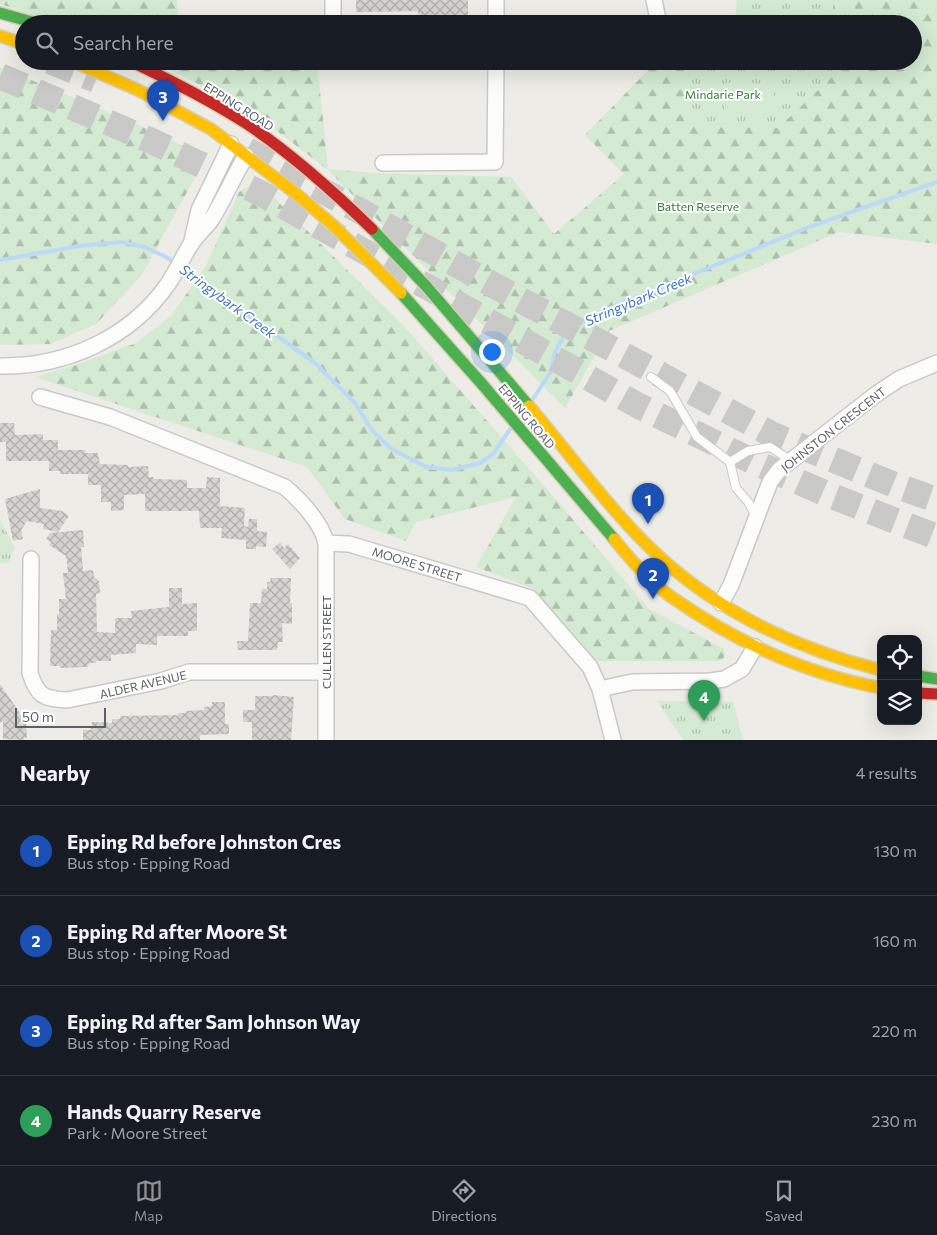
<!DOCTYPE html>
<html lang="en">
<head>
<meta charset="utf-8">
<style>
  :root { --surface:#171b24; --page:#20242c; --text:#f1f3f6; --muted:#9ea1a6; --line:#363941; --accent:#8f9193 }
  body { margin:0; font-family:Commissioner,sans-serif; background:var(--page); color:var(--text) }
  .controls { position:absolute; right:15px; bottom:15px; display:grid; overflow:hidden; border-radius:10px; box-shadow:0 5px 20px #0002 }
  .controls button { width:45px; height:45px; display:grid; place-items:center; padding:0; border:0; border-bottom:1px solid var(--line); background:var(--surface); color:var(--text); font:25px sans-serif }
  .scale { position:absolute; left:15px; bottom:12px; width:91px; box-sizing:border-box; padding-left:5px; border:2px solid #5c6066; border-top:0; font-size:14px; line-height:18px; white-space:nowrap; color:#5c6066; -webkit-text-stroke:4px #fff; paint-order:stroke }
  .you { position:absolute; left:491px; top:351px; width:18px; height:18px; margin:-12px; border:4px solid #fff; border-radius:50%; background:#1a73e8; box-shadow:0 0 0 8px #1a73e833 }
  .badge { display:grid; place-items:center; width:32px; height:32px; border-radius:50%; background:var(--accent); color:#fff; font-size:16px; font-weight:700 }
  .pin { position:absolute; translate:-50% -41px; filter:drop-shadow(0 1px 2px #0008) }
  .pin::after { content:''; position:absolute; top:26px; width:18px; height:15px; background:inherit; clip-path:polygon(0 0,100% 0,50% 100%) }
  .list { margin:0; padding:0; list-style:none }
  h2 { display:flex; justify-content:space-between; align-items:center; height:65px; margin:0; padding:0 20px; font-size:21px }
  h2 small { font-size:16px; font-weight:400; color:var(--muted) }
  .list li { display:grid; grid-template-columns:32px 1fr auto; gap:15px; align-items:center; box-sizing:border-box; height:90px; padding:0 20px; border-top:1px solid var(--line) }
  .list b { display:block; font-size:19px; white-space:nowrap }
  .list p { margin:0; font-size:16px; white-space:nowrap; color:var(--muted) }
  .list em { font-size:16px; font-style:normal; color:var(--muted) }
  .icon { flex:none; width:28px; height:28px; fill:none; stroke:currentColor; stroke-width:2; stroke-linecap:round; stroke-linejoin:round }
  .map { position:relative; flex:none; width:937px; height:740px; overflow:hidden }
  .search { position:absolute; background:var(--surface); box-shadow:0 5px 20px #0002; left:15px; right:15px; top:15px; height:55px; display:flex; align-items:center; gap:12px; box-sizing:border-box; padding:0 18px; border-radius:28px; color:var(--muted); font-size:19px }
  .sheet { height:425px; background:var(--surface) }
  nav { display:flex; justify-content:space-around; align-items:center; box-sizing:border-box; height:70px; border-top:1px solid var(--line); background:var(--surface); font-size:14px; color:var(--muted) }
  nav a { display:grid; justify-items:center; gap:2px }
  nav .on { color:var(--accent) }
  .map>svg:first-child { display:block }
  .forest { fill:url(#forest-firs) }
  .park { fill:url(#park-tufts) }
  .garden { fill:#d4ead2 }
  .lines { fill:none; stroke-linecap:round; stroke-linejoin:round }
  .stream { stroke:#bbdaf8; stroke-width:4 }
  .building { fill:url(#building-cross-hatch) }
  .highway-tunnel { stroke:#c9c9c7; stroke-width:26; stroke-dasharray:26 13; stroke-linecap:butt }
  .lane-casing { stroke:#c9c9c8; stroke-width:10 }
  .street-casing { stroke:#c9c9c8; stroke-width:18 }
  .fast-casing { stroke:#d6cfb3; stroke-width:14 }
  .slow-casing { stroke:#d6cfb3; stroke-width:14 }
  .jam-casing { stroke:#d6cfb3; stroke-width:14 }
  .lane { stroke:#fcfcfb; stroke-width:8 }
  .street { stroke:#fcfcfb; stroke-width:15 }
  .fast { stroke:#4caf50; stroke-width:11 }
  .slow { stroke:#ffc107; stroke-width:11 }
  .jam { stroke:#c62828; stroke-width:11 }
  .labels { text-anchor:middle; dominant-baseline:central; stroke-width:4; stroke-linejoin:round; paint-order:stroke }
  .park-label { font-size:12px; fill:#2e8337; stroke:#fff }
  .street-label { font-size:12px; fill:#5c6066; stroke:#fff }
  .water-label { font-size:14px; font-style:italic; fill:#3b76c3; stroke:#fff }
</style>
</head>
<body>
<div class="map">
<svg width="937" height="740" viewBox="0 0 937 740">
  <defs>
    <pattern id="forest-firs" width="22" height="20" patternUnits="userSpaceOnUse" patternTransform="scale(1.25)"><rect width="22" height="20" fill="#d4ead2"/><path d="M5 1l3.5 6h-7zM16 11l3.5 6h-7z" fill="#afc1ae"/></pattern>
    <pattern id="park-tufts" width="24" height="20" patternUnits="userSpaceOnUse" patternTransform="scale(1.25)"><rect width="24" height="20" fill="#d4ead2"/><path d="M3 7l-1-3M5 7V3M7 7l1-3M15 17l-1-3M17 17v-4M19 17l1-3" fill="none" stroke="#afc1ae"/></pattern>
    <pattern id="building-cross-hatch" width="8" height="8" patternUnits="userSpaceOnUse" patternTransform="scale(1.25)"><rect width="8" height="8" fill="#d4d3d0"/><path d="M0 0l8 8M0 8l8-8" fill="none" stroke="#afafad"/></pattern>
  </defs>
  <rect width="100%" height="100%" fill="#edece7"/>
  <g class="forest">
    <path d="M0,0H177L178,17L207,24H62L0,4Z"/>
    <path d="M833,0H937V244L839,232L609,331L565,408L327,169L248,109L152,61H317L328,169L372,173L511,177L554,234L624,174L585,135L657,61H685L686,126L833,76V61H913V24H833Z"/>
    <path d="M0,67L134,123L206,157L141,276L96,324L50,344L0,345Z"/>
    <path d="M258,182L403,325L558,502L648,608L724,649L725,656L721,661H595L534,589L476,567L516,497L416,522L406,541L345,519L307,467L35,377L76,365L136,343L171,316L206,266L239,192Z"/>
  </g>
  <g class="park">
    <path d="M737,0H833V24H735Z"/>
    <path d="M685,61H735L749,67L763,64L766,61H833V76L778,128L686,126Z"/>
    <path d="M0,520L15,548L11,555L10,563H0Z"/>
    <path d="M657,701L733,702L743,740H683Z"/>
  </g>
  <path class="garden" d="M726,83L774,84L773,114L726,113Z"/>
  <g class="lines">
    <g class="stream">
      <path d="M0,260L79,246L121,242L145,247L166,257L177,264"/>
      <path d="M182,268L315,363L356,404L371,429L390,448L426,467L452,470L480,463L493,454L511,428"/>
      <path d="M533,399L550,373L555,352L563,337L584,321L617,305L812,226L937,182"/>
    </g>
  </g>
  <g class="building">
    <path d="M356,0H468V24H418V11L356,12Z"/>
    <path d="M0,423H14L15,435L43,434V440H58V450H85V453H98L100,464L128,465V467L148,466L149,477H154V479L187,480V488H206L207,477L220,478V506L245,508L244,526L248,527L249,519H257V531L267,532L266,547L256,546V549H246V540L221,538L222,528H200L199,511H145V494L124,495V510L111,511V502H101V485H88V474H60V471H49V461H6V442H0Z"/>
    <path d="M40,489V508L62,511L69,516L58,532L43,529L44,524L27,521L21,530L23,539L13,541L5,499Z"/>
    <path d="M83,530L84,547H81L83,571L93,570L94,577L99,581L100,593L96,594L97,632L115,633V618H132L131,611L169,607V588H182V604L197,603V631H188V636H157V645L136,644V653L111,655V661H96V663H90L87,667L60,668V666H50L51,630H57V614H59V599H66L63,573H68L66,556L49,545L51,542L46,539L50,533Z"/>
    <path d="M280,542L284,548L288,544L300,558L290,569L272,549Z"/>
    <path d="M271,578H291L290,603H292V624L282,623L283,642H278L277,650H238L237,641H248L250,603H261L262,589H267V582H270Z"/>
    <path d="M0,684L26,722L27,738H24V740L3,739V721L0,723Z"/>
    <path d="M273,695L294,697L291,740H252V722H243V710H255V696H273Z"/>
    <path d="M212,702H225V724H229V734L200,735V740H83V730H91L92,722L112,723V719H120V716L178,715V713H186V711L204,710V707L212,706Z"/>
  </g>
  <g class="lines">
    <g class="highway-tunnel">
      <path d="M50,61L96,80"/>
      <path d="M0,76L154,142L264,195L637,405L756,463L829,495L937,537"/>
      <path d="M247,150L360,211L517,298L771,434L897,486L937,500"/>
    </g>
    <defs>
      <g id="lane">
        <path d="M651,377L670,391L697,437L730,462"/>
        <path d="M756,517L749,503L736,488L730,462L748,451L770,447L790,460"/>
      </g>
      <g id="street">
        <path d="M333,0V24"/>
        <path d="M654,0L659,24"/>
        <path d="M496,24V0"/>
        <path d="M383,163L495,162L496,61"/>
        <path d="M192,241L199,210L231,144"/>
        <path d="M0,366C66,367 130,338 168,284C177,271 183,256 191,244C197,235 205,228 211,220C224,200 233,177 246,156"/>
        <path d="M40,397L110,417L285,487C300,500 322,523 326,543L349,544L530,598L590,667L600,689L613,740"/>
        <path d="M31,559L30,673C37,696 44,699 67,700L161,681L189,672H326"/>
        <path d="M721,603L731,585L770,482L779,470L875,395L899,379L937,363"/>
        <path d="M600,689L632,682L711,681L724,679L742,669L755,647"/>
        <path d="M326,740V543"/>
      </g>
      <g id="fast">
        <path d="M0,13L39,24"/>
        <path d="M372,229L426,286L529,406"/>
        <path d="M401,293L482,384L614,539"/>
        <path d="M918,676L937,679"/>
      </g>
      <g id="slow">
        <path d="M0,36L24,44"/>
        <path d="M72,61L138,90L211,129L299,196L334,226L401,293"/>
        <path d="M529,406C568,452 604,502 647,545C712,609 793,648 881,670"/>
        <path d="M614,539C629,558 651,582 670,596C735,642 803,673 881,688"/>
      </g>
      <g id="jam">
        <path d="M130,61C170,80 210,100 247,124C292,154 334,192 372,229"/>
        <path d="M918,693L937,694"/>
      </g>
    </defs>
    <use href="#lane" class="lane-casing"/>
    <use href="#street" class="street-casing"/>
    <use href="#fast" class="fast-casing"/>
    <use href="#slow" class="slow-casing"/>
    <use href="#jam" class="jam-casing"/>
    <use href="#lane" class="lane"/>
    <use href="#street" class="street"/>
    <use href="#fast" class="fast"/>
    <use href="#slow" class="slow"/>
    <use href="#jam" class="jam"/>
  </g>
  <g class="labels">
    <g class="park-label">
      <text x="723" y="94">Mindarie Park</text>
      <text x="698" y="206">Batten Reserve</text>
    </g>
    <g class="street-label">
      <text transform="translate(239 106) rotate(32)">EPPING ROAD</text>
      <text transform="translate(527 416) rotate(50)">EPPING ROAD</text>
      <text transform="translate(833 429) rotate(-38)">JOHNSTON CRESCENT</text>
      <text transform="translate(417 564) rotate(17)">MOORE STREET</text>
      <text transform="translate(326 642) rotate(-90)">CULLEN STREET</text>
      <text transform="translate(143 684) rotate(-13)">ALDER AVENUE</text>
    </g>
    <g class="water-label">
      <text transform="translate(638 299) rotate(-23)">Stringybark Creek</text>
      <text transform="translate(228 301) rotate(36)">Stringybark Creek</text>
    </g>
  </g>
</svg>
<div class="controls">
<button><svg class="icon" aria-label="locate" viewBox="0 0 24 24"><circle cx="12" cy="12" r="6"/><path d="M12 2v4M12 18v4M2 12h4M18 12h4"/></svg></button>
<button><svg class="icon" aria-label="layers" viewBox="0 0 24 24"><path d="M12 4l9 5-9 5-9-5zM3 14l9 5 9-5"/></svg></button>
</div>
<div class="scale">50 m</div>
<div class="you"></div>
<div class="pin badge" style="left:648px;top:524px;background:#1a4fb4">1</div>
<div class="pin badge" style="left:653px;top:599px;background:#1a4fb4">2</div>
<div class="pin badge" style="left:163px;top:121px;background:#1a4fb4">3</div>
<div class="pin badge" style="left:704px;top:721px;background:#2e9e5b">4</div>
<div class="search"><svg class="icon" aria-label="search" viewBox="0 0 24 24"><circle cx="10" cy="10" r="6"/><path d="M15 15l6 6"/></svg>Search here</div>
</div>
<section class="sheet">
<h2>Nearby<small>4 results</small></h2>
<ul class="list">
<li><span class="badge" style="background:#1a4fb4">1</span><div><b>Epping Rd before Johnston Cres</b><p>Bus stop · Epping Road</p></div><em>130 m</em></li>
<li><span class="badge" style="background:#1a4fb4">2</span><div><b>Epping Rd after Moore St</b><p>Bus stop · Epping Road</p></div><em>160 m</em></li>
<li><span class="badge" style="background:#1a4fb4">3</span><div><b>Epping Rd after Sam Johnson Way</b><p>Bus stop · Epping Road</p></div><em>220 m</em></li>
<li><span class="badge" style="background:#2e9e5b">4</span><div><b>Hands Quarry Reserve</b><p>Park · Moore Street</p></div><em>230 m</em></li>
</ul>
</section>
<nav>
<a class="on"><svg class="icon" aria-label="map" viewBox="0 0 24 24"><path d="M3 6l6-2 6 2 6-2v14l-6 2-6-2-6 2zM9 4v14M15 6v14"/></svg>Map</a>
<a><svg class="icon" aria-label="directions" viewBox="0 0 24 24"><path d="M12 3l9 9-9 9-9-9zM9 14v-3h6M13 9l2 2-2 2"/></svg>Directions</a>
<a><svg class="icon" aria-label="saved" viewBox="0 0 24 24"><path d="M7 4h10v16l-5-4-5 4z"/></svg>Saved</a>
</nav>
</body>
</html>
